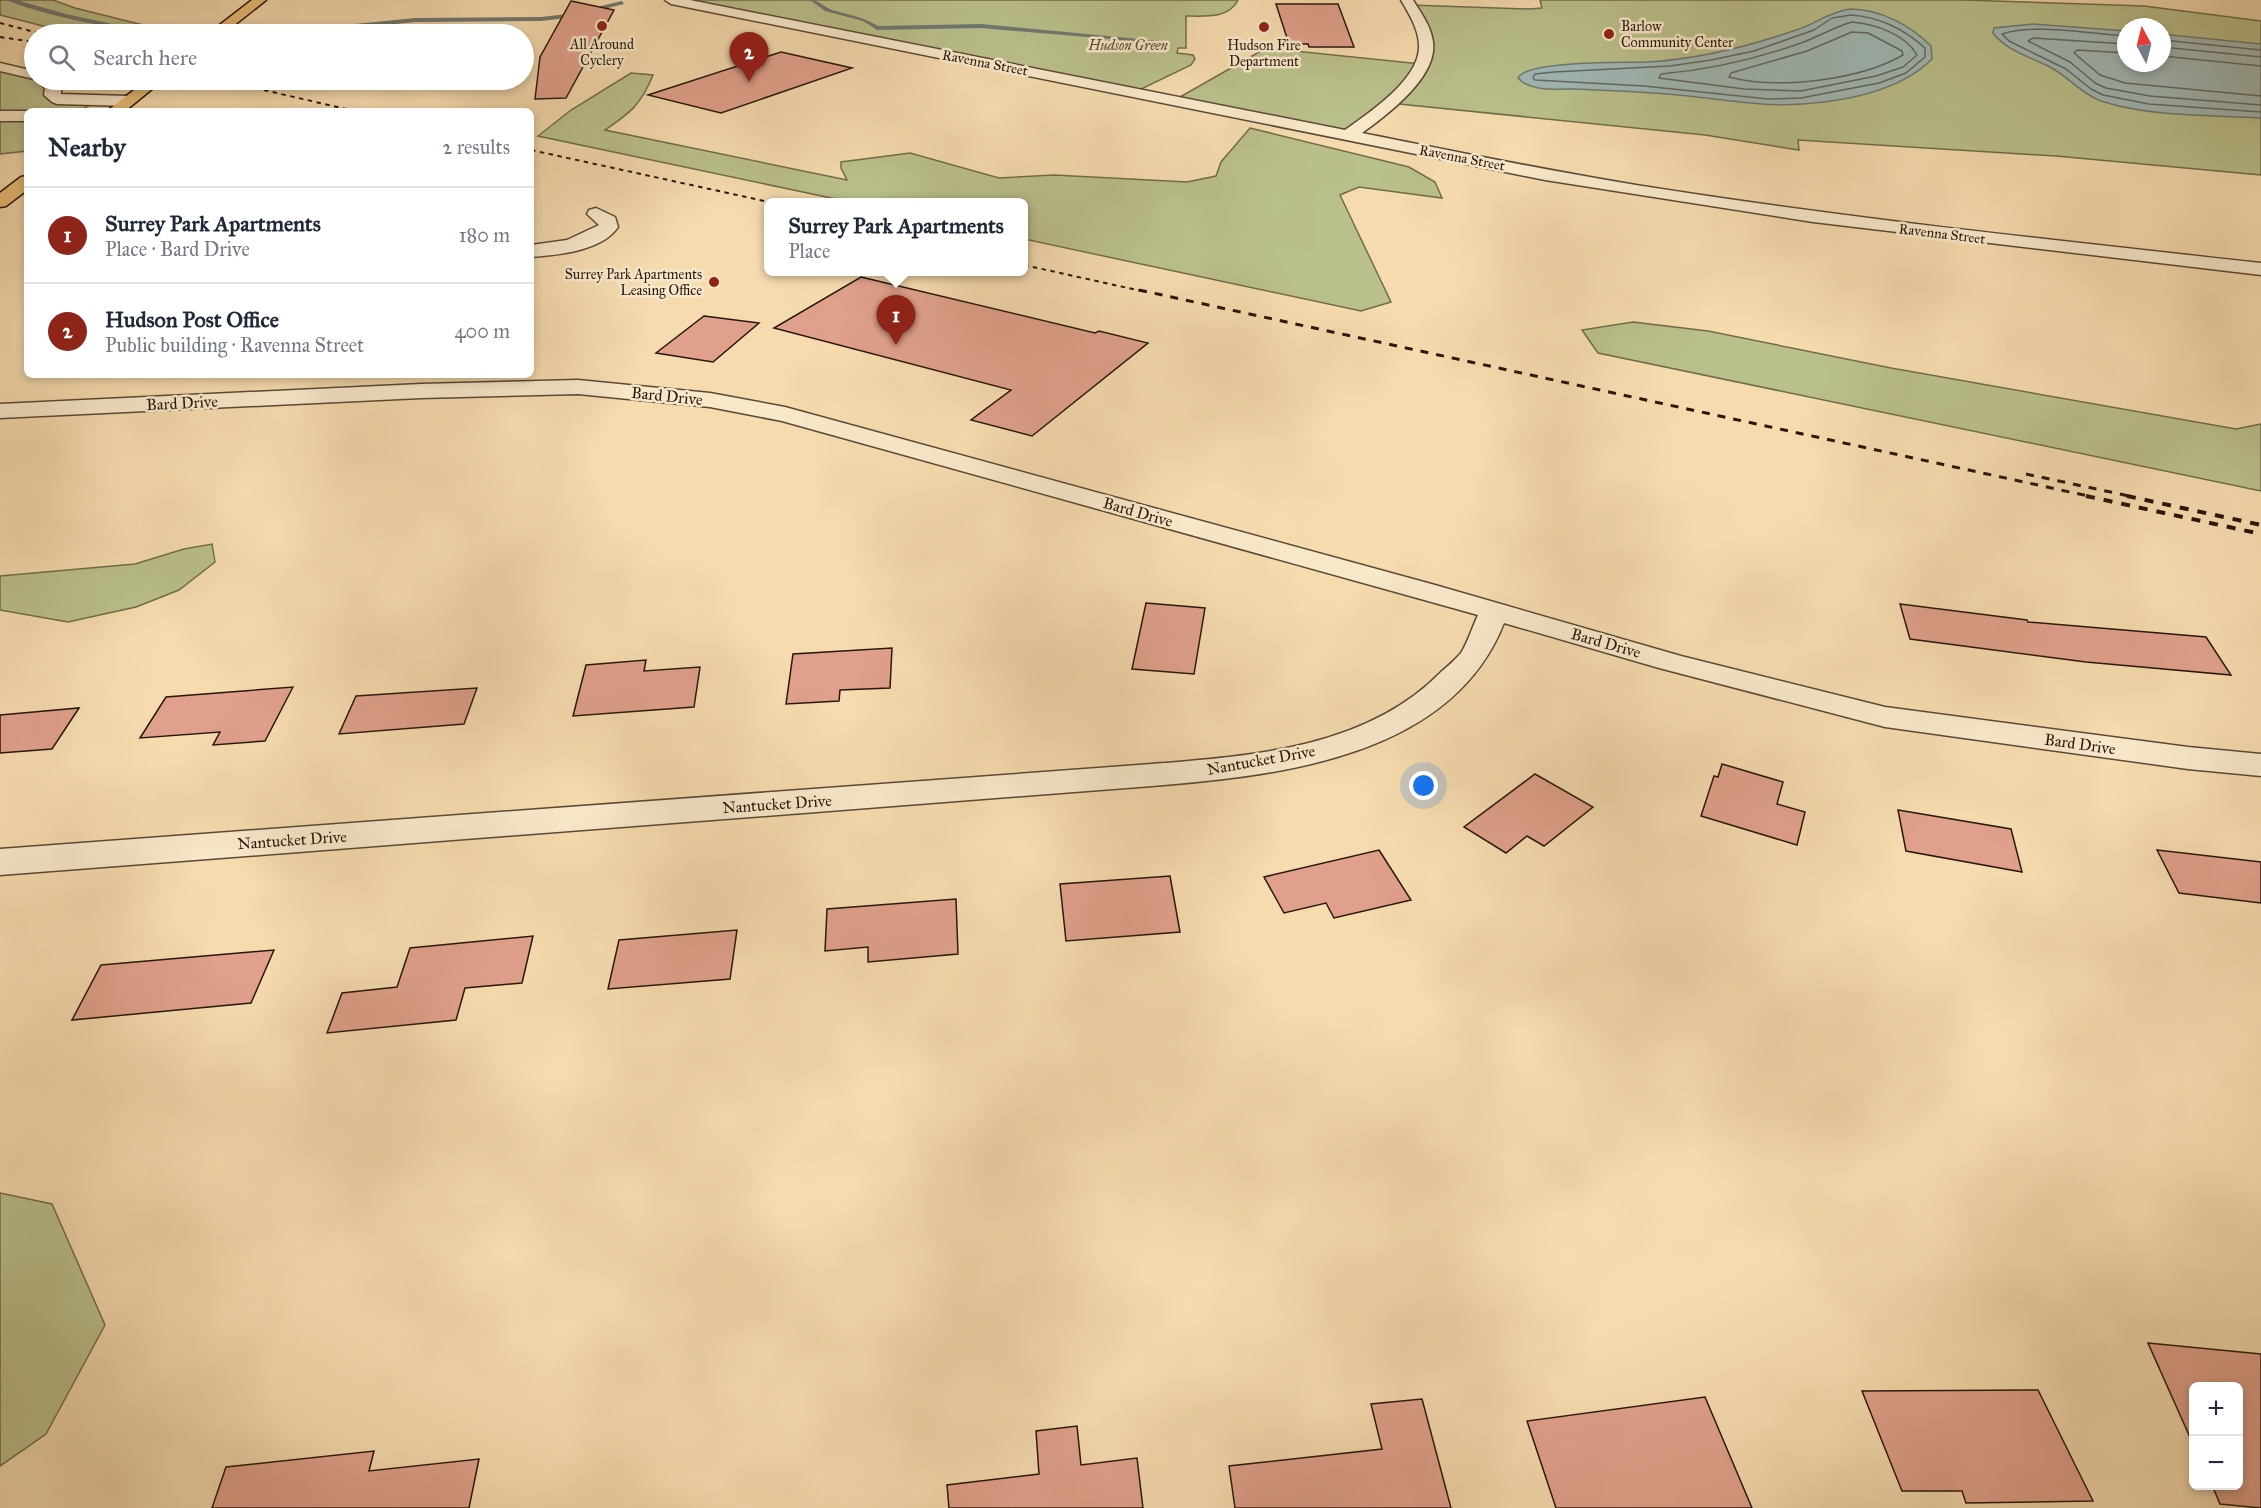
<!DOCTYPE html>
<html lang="en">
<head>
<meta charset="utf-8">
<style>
  :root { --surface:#fff; --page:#f6f6f7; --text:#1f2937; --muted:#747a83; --line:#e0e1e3; --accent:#8f2418 }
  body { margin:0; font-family:"IM FELL Great Primer",serif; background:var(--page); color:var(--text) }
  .controls { position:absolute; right:18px; bottom:18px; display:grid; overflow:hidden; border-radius:9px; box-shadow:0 3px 9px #0003 }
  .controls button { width:54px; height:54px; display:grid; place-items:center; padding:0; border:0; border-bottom:2px solid var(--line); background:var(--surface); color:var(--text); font:30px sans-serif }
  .compass { position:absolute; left:2117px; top:18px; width:54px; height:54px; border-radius:50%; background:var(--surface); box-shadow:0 3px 9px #0003; rotate:353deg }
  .you { position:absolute; left:1424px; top:786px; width:21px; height:21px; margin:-15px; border:4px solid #fff; border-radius:50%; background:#1a73e8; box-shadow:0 0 0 9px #1a73e833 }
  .badge { display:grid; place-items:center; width:39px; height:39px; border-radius:50%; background:var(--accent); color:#fff; font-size:20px; font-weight:700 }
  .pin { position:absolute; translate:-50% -50px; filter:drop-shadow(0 2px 3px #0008) }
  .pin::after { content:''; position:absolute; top:32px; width:21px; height:18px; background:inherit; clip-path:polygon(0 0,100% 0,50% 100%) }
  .popup { position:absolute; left:764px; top:198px; width:264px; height:78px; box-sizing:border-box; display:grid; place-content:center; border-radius:9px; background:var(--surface); filter:drop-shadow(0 2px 4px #0005); font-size:20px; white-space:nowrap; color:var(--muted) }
  .popup b { font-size:22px; color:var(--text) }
  .popup::after { content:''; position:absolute; left:50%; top:100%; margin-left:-12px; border:12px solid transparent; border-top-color:var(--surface) }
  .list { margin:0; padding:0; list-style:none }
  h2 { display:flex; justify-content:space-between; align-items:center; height:78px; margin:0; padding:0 24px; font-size:26px }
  h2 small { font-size:20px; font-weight:400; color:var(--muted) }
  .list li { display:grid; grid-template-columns:39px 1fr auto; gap:18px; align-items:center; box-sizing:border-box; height:96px; padding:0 24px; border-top:2px solid var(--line) }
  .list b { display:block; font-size:22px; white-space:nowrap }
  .list p { margin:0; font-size:20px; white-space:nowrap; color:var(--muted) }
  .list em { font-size:20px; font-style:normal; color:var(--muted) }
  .icon { flex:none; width:33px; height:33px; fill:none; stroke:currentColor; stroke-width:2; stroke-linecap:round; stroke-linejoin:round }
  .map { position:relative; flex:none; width:2261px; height:1508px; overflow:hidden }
  .search { position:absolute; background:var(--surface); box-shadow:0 3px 9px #0003; left:24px; top:24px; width:510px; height:66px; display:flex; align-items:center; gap:15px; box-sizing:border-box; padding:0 21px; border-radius:33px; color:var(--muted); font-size:22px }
  .panel { position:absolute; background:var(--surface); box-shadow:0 3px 9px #0003; left:24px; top:108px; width:510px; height:270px; border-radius:9px }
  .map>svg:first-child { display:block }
  .green { fill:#bac08b; stroke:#716c4c; stroke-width:1.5; fill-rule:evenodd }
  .water { fill:#a0b8b5; stroke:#707872; stroke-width:1.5 }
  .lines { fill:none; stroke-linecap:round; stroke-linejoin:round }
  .shore { stroke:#646862; stroke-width:1.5 }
  .stream { fill:#707872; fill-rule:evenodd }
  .building { fill:#e0a08b; stroke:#28170e; stroke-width:1.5 }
  .minor-casing { stroke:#5b4836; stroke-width:3 }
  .major-casing { stroke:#28170e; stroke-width:3 }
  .minor { fill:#f8e8ca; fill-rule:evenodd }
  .major { fill:#eabe77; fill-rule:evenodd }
  .rail-far2 { stroke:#28170e; stroke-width:2; stroke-dasharray:4.5 4.5; stroke-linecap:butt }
  .rail-far1 { stroke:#28170e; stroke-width:3; stroke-dasharray:8 8; stroke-linecap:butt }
  .rail { stroke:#28170e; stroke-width:4; stroke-dasharray:9 9; stroke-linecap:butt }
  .poi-dot { fill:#8f2418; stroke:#f8e8ca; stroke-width:2 }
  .labels { text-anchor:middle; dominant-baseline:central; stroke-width:5; stroke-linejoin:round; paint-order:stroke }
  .far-poi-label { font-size:14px; fill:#28170e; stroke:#f8e8ca }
  .far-park-label { font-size:14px; font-style:italic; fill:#544a34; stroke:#f8e8ca }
  .far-street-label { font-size:14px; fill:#28170e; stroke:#f8e8ca }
  .street-label { font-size:16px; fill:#28170e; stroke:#f8e8ca }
</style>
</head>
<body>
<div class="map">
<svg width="2261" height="1508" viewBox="0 0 2261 1508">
  <rect width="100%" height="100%" fill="#f5dbae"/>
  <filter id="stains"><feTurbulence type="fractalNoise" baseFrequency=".00333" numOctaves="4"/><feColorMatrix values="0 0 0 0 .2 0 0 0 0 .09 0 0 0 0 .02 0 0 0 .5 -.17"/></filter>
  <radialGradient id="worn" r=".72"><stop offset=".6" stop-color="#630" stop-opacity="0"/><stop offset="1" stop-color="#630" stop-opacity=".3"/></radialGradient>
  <g class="green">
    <path d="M0,0H53L75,8L155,28L200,27L182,34H74L0,15Z"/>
    <path d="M671,0H1238C1229,19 1204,16 1186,16V48H1178L1177,53L1193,55L1195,59L1191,65L1133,93Z"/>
    <path d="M1540,0H1964L2144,6L2261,21V175L2056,156L1798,140L1799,150L1705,135L1389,103L1349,135L1173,101L1266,48L1421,64L1426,56L1410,5L1529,9L1542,8ZM2126,27H2162V63H2126Z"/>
    <path d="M0,70L46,81L52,95L98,101L79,111H27V151L0,154Z"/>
    <path d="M631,73L653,75C641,105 630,113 605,130L847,180L841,168V162L910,153L999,178L1054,175L1187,182L1216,176L1221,162L1250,128L1409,167L1435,182L1442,198L1359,187L1340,195L1391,302L1361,311L1024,239V202H850L538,136L571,110Z"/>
    <path d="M1633,322L1708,331L1891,368L2236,429L2261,424V491L1598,353L1582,330Z"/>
    <path d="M212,544L215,562L179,590L136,607L68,622L0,610V576L135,564L184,549Z"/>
    <path d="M0,1193L52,1204L105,1325L46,1434L0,1466Z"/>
  </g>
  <g class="water">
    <path d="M1850,9C1880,9 1910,25 1931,46L1932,59C1900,91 1846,101 1802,104C1764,107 1726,100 1688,96C1651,92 1613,91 1575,89C1558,89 1530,92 1518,78C1526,60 1626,63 1648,62C1699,59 1747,47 1796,30C1818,23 1826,13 1850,9Z"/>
    <path d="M2033,24L2126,31V63H2162V34L2261,44V118C2211,115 2149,117 2101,101C2081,94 2067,75 2048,66C2028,56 2007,51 1993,33L1994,28Z"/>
  </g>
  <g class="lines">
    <g class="shore">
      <path d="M1851,15C1880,17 1904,29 1925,48V57L1906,73L1879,83L1801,98L1768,99L1644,86L1535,80L1533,78L1535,74L1554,72L1670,66L1711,60L1754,51L1814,30L1832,18Z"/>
      <path d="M1852,22C1875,24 1905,34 1917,55L1903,67L1876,76L1801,91L1744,89L1659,78L1661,74C1709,70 1756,59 1801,43C1818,37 1834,27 1852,22Z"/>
      <path d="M1852,32L1868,33L1902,51L1903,55C1860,80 1778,90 1729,77L1731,73L1807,51Z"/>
      <path d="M2126,36C2092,34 2033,23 2002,34L2009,41L2066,69L2091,89L2103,95L2149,104L2261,112"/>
      <path d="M2162,40L2261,50"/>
      <path d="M2126,44L2033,38L2028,41L2070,62L2095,83L2106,88L2150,96L2261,105"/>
      <path d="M2162,47L2261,57"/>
      <path d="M2126,53L2077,50L2074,53L2100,75L2125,83L2261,96"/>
      <path d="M2162,56L2261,66"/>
    </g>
    <g class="stream">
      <path d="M7,0H16L66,14L121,26L193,31C165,43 35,14 7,0Z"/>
      <path d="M810,0C819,0 824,7 832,10C849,15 864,17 878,26L981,24L1160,41L1157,43L981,28L877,30L863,21L825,11Z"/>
      <path d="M622,1L624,4L567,18L541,21L415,22L325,31L245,28L325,27L415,18L541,17L567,14Z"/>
    </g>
  </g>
  <g class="building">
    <path d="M571,1L614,10L566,98L535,99L540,57Z"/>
    <path d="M1276,4H1338L1354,47H1309L1308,44H1289Z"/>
    <path d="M781,52L852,68L721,113L648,95Z"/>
    <path d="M861,277L1095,333L1099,331L1148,343L1032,436L971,420L1011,390L774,328Z"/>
    <path d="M704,316L759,323L713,362L656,353Z"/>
    <path d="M1146,603L1205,608L1194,674L1132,669Z"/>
    <path d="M1900,604L2027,620L2028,622L2206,637L2231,675L2086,662L1910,639Z"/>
    <path d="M892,648L890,688L840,690L839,701L786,704L793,654Z"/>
    <path d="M646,660L644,671L700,667L694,707L573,716L586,665Z"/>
    <path d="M293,687L265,741L213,745L220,732L140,738L166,697Z"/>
    <path d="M477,688L464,724L339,734L356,696Z"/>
    <path d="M79,708L52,749L0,753V715Z"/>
    <path d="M1722,764L1783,782L1777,804L1805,812L1797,845L1701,816L1714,776L1718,777Z"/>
    <path d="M1535,774L1593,807L1544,846L1527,836L1506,853L1464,827Z"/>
    <path d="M1898,810L2011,829L2022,872L1906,851Z"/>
    <path d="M1379,850L1411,900L1334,918L1326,903L1284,913L1264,877Z"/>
    <path d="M2157,850L2261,862V903L2179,893Z"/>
    <path d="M1170,876L1180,932L1066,941L1060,884Z"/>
    <path d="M956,899L958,954L868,962V947L825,951L827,909Z"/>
    <path d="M737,930L730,979L608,989L619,940Z"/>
    <path d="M533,936L522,983L465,988L456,1020L327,1033L342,993L397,987L410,948Z"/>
    <path d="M274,950L251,1003L72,1020L101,965Z"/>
    <path d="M2148,1343L2261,1354V1508L2220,1504L2212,1485H2238V1386H2193V1444Z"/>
    <path d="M2038,1390L2093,1501L1966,1503L1962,1491H1902L1862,1391Z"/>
    <path d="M1705,1397L1752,1508H1556L1527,1421Z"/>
    <path d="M1422,1399L1451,1508H1235L1229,1466L1382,1449L1371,1404Z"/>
    <path d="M1077,1426L1081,1465L1137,1458L1143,1508H949L947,1485L1039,1474L1036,1431Z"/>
    <path d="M374,1451L369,1471L479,1459L469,1508H212L226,1467Z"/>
  </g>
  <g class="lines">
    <defs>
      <g id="minor">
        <path d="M665,0H690L1345,130C1369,113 1418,80 1419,48C1420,31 1409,14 1401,0H1413C1421,13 1431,26 1433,42C1438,77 1387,115 1362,133C1453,151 1544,170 1636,185C1843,218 2052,240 2261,263V275L1813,222L1545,180L671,4Z"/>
        <path d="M0,63L34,71V79L0,71Z"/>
        <path d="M37,80H53L61,86V94L128,96L136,101L128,106L57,104L52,102L44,95L45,88Z"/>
        <rect x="0" y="111" width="27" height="10"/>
        <path d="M596,208L615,217L618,227C602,251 558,255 531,257V245L567,240L599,225L587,214L589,210Z"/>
        <path d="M578,380L710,393L785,407L1435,585L1681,656L1885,707L2188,747L2261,754V776L2188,769L1885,727L1659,668L1504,623C1451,758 1277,776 1152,786L0,875V849L1152,764C1252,756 1367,748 1441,672C1448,666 1455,660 1461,653C1468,642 1472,628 1478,615L782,421L710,407L578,394L421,398L0,418V404L421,384Z"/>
      </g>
      <g id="major">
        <path d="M252,0H266L223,34H208Z"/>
        <path d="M147,80H163L125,111H107Z"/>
        <path d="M27,176V190L6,206L0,207V193L21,177Z"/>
      </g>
    </defs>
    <use href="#minor" class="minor-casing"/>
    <use href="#major" class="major-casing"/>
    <use href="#minor" class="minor"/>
    <use href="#major" class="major"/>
    <g class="rail-far2">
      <path d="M0,23L42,34"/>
      <path d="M0,37L34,42"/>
      <path d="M196,80L229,87"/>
      <path d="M220,80L355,111"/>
      <path d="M531,150L769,202"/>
      <path d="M1024,265L1146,292"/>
    </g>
    <g class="rail-far1">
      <path d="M1139,290L2093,497"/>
      <path d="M2026,474L2134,497"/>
    </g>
    <g class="rail">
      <path d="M2086,496L2261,534"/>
      <path d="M2127,496L2261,525"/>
    </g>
  </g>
  <g class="poi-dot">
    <circle cx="602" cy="26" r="6"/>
    <circle cx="1264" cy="27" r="6"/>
    <circle cx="1609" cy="34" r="6"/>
    <circle cx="714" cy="282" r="6"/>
  </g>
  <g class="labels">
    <g class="far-poi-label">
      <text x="1621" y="26" text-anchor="start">Barlow<tspan x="1621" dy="16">Community Center</tspan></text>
      <text x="602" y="44">All Around<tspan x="602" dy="16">Cyclery</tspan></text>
      <text x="1264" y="45">Hudson Fire<tspan x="1264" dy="16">Department</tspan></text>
      <text x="702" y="274" text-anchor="end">Surrey Park Apartments<tspan x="702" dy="16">Leasing Office</tspan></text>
    </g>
    <g class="far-park-label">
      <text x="1128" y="45">Hudson Green</text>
    </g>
    <g class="far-street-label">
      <text transform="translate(985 63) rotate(11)">Ravenna Street</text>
      <text transform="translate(1462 158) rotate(11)">Ravenna Street</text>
      <text transform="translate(1942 234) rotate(7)">Ravenna Street</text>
    </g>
    <g class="street-label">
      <text transform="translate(667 396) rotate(6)">Bard Drive</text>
      <text transform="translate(182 403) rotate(-3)">Bard Drive</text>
      <text transform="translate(1138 512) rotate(16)">Bard Drive</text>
      <text transform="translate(1606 643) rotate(16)">Bard Drive</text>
      <text transform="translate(2080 744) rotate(8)">Bard Drive</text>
      <text transform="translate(1261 760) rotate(-10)">Nantucket Drive</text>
      <text transform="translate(777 804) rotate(-4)">Nantucket Drive</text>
      <text transform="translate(292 840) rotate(-4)">Nantucket Drive</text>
    </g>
  </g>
  <rect width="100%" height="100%" filter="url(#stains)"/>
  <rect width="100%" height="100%" fill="url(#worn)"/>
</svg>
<div class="controls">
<button>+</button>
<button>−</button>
</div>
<svg class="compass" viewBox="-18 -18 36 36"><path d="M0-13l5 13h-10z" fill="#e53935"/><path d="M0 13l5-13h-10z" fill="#747a83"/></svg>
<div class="you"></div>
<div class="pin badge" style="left:896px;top:345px">1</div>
<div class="popup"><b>Surrey Park Apartments</b>Place</div>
<div class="pin badge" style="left:749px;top:82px">2</div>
<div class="search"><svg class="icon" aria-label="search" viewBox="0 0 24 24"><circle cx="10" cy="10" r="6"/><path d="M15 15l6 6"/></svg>Search here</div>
<section class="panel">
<h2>Nearby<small>2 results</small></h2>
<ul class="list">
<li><span class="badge">1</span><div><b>Surrey Park Apartments</b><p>Place · Bard Drive</p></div><em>180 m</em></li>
<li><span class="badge">2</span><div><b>Hudson Post Office</b><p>Public building · Ravenna Street</p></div><em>400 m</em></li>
</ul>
</section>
</div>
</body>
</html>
